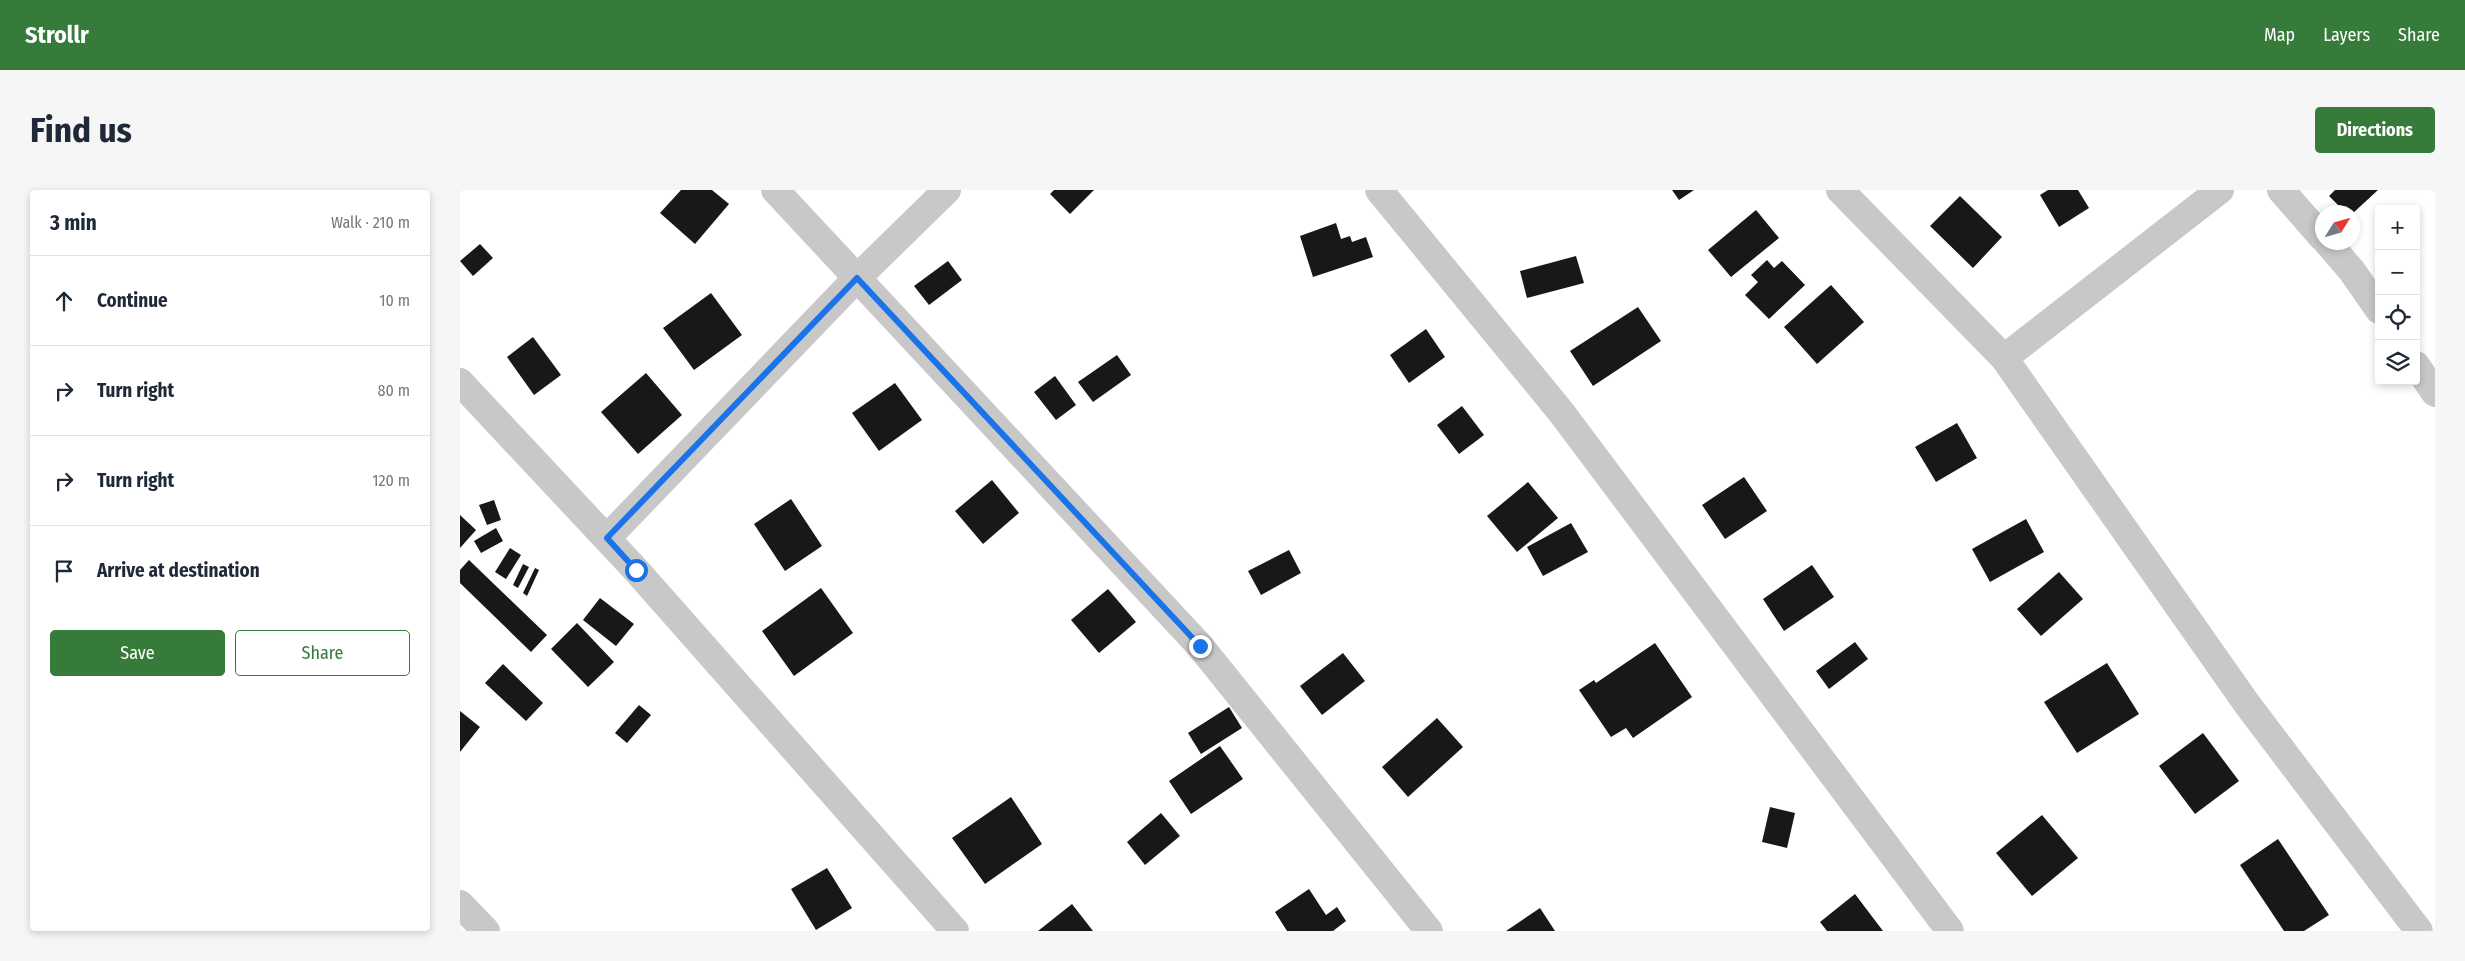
<!DOCTYPE html>
<html lang="en">
<head>
<meta charset="utf-8">
<style>
  :root { --surface:#fff; --page:#f6f6f7; --text:#1f2937; --muted:#747a83; --line:#e0e1e3; --accent:#367b39 }
  body { margin:0; font-family:"Fira Sans Condensed",sans-serif; background:var(--page); color:var(--text) }
  .controls { position:absolute; right:15px; top:15px; display:grid; overflow:hidden; border-radius:5px; box-shadow:0 2px 8px #0003 }
  .controls button { width:45px; height:45px; display:grid; place-items:center; padding:0; border:0; border-bottom:1px solid var(--line); background:var(--surface); color:var(--text); font:25px sans-serif }
  .compass { position:absolute; left:1855px; top:15px; width:45px; height:45px; border-radius:50%; background:var(--surface); box-shadow:0 2px 8px #0003; rotate:53deg }
  .stop { position:absolute; width:15px; height:15px; margin:-11px; border:4px solid #1a73e8; border-radius:50%; background:#fff }
  .stop.end { background:#1a73e8; border-color:#fff; box-shadow:0 1px 5px #0008 }
  .list { margin:0; padding:0; list-style:none }
  h2 { display:flex; justify-content:space-between; align-items:center; height:65px; margin:0; padding:0 20px; font-size:21px }
  h2 small { font-size:16px; font-weight:400; color:var(--muted) }
  .list li { display:grid; grid-template-columns:32px 1fr auto; gap:15px; align-items:center; box-sizing:border-box; height:90px; padding:0 20px; border-top:1px solid var(--line) }
  .list b { display:block; font-size:19px; white-space:nowrap }
  .list em { font-size:16px; font-style:normal; color:var(--muted) }
  .actions { display:flex; gap:10px; padding:15px 20px }
  .actions a { flex:1; padding:11px 0; border:1px solid var(--accent); border-radius:5px; text-align:center; font-size:18px; color:var(--accent) }
  .actions .main { background:var(--accent); color:#fff }
  .icon { flex:none; width:28px; height:28px; fill:none; stroke:currentColor; stroke-width:2; stroke-linecap:round; stroke-linejoin:round }
  .map { position:relative; flex:none; width:1975px; height:741px; overflow:hidden; border-radius:5px }
  header { display:flex; align-items:center; gap:30px; box-sizing:border-box; height:70px; padding:0 25px; background:var(--accent); color:#fff }
  header strong { font-size:24px }
  nav { display:flex; gap:28px; margin-inline-start:auto; font-size:18px }
  .intro { display:flex; align-items:center; justify-content:space-between; box-sizing:border-box; height:120px; padding:0 30px }
  h1 { margin:0; font-size:35px }
  .button { padding:12px 22px; border-radius:5px; background:var(--accent); color:#fff; font-size:18px; font-weight:700 }
  main { display:flex; gap:30px; padding:0 30px }
  aside { flex:1; background:var(--surface); border-radius:5px; box-shadow:0 2px 8px #0003 }
  .map>svg:first-child { display:block }
  .building { fill:#181818 }
  .lines { fill:none; stroke-linecap:round; stroke-linejoin:round }
  .minor { stroke:#c8c8c8; stroke-width:28 }
  .route { stroke:#1a73e8; stroke-width:6 }
</style>
</head>
<body>
<header>
<strong>Strollr</strong>
<nav><a>Map</a><a>Layers</a><a>Share</a></nav>
</header>
<div class="intro"><h1>Find us</h1><a class="button">Directions</a></div>
<main>
<aside>
<h2>3 min<small>Walk · 210 m</small></h2>
<ul class="list">
<li><svg class="icon" aria-label="ahead" viewBox="0 0 24 24"><path d="M12 20V5M6 11l6-6 6 6"/></svg><div><b>Continue</b></div><em>10 m</em></li>
<li><svg class="icon" aria-label="right" viewBox="0 0 24 24"><path d="M7 20v-9h11M14 6l5 5-5 5"/></svg><div><b>Turn right</b></div><em>80 m</em></li>
<li><svg class="icon" aria-label="right" viewBox="0 0 24 24"><path d="M7 20v-9h11M14 6l5 5-5 5"/></svg><div><b>Turn right</b></div><em>120 m</em></li>
<li><svg class="icon" aria-label="arrive" viewBox="0 0 24 24"><path d="M6 21V4h12l-3 4 3 4H6"/></svg><div><b>Arrive at destination</b></div></li>
</ul>
<div class="actions"><a class="main">Save</a><a>Share</a></div>
</aside>
<div class="map">
<svg width="1975" height="741" viewBox="0 0 1975 741">
  <rect width="100%" height="100%" fill="#fff"/>
  <g class="building">
    <path d="M221,0H252L269,14L235,54L200,23Z"/>
    <path d="M594,0H634L610,24L590,4Z"/>
    <path d="M1212,0H1234L1219,10Z"/>
    <path d="M1588,0H1618L1629,18L1599,37L1580,5Z"/>
    <path d="M1875,0H1918L1892,24V22H1885L1869,6Z"/>
    <path d="M1500,6L1542,47L1513,78L1470,36Z"/>
    <path d="M1296,20L1319,48L1271,87L1248,60Z"/>
    <path d="M876,33L881,49L890,46L892,52L906,47L913,67L853,87L840,46Z"/>
    <path d="M20,54L33,68L13,86L0,71Z"/>
    <path d="M1116,66L1124,93L1067,108L1060,81Z"/>
    <path d="M1307,70L1314,78L1322,71L1345,95L1309,129L1285,105L1298,92L1291,85Z"/>
    <path d="M488,71L502,90L469,115L454,96Z"/>
    <path d="M1371,95L1404,132L1357,174L1324,137Z"/>
    <path d="M251,103L282,145L234,180L203,138Z"/>
    <path d="M1178,117L1201,151L1133,196L1110,161Z"/>
    <path d="M966,139L985,167L949,193L930,165Z"/>
    <path d="M73,147L101,185L74,205L47,167Z"/>
    <path d="M657,165L671,185L633,212L618,192Z"/>
    <path d="M186,183L222,225L178,264L141,222Z"/>
    <path d="M595,186L616,215L596,230L574,202Z"/>
    <path d="M435,193L462,230L419,261L392,223Z"/>
    <path d="M1002,216L1024,245L999,264L977,235Z"/>
    <path d="M1497,233L1517,268L1476,292L1455,257Z"/>
    <path d="M1284,287L1307,321L1265,349L1242,315Z"/>
    <path d="M532,290L559,323L523,354L495,321Z"/>
    <path d="M1068,292L1098,328L1057,362L1027,326Z"/>
    <path d="M331,309L362,356L325,381L294,334Z"/>
    <path d="M34,310L41,330L27,335L19,315Z"/>
    <path d="M0,325L16,340L0,358Z"/>
    <path d="M1566,329L1584,362L1530,392L1512,359Z"/>
    <path d="M1111,333L1128,362L1083,386L1067,357Z"/>
    <path d="M36,338L43,351L21,363L14,351Z"/>
    <path d="M50,358L61,365L46,389L35,382Z"/>
    <path d="M829,360L841,383L801,405L788,381Z"/>
    <path d="M9,370L87,445L71,462L0,393V380Z"/>
    <path d="M63,374L69,377L58,398L53,395Z"/>
    <path d="M1352,375L1374,407L1324,441L1303,409Z"/>
    <path d="M75,378L79,380L67,406L63,403Z"/>
    <path d="M1599,382L1623,409L1581,446L1557,419Z"/>
    <path d="M361,398L393,443L334,486L302,441Z"/>
    <path d="M648,399L676,432L639,463L611,430Z"/>
    <path d="M140,408L174,434L156,456L123,430Z"/>
    <path d="M117,433L154,472L128,497L91,459Z"/>
    <path d="M1395,452L1408,469L1369,499L1356,481Z"/>
    <path d="M1195,453L1232,507L1173,548L1166,538L1151,547L1119,500L1134,490L1136,493Z"/>
    <path d="M883,463L905,491L862,525L840,496Z"/>
    <path d="M1647,473L1679,524L1617,563L1584,512Z"/>
    <path d="M43,474L83,513L66,531L25,493Z"/>
    <path d="M179,515L191,525L167,553L155,543Z"/>
    <path d="M769,517L782,538L741,564L728,543Z"/>
    <path d="M0,521L20,537L0,562Z"/>
    <path d="M977,528L1003,557L948,607L922,577Z"/>
    <path d="M1743,543L1779,591L1735,624L1699,576Z"/>
    <path d="M760,556L783,589L731,624L709,591Z"/>
    <path d="M551,607L582,654L525,694L492,648Z"/>
    <path d="M1310,617L1335,623L1327,658L1302,652Z"/>
    <path d="M701,623L720,646L685,675L667,652Z"/>
    <path d="M1582,625L1618,668L1572,706L1536,663Z"/>
    <path d="M1818,649L1869,725L1844,741H1824L1780,675Z"/>
    <path d="M367,678L392,718L356,740L331,699Z"/>
    <path d="M849,699L866,725L877,717L886,731L873,741H827L815,722Z"/>
    <path d="M1395,704L1423,741H1367L1360,732Z"/>
    <path d="M612,714L633,741H578Z"/>
    <path d="M1080,718L1095,741H1046Z"/>
  </g>
  <g class="lines">
    <g class="minor">
      <path d="M315,0L740,456L969,741"/>
      <path d="M919,0L1101,222L1490,741"/>
      <path d="M1380,0L1544,168L1787,514L1959,741"/>
      <path d="M1821,0L1862,47"/>
      <path d="M1867,52L1892,81L1919,120"/>
      <path d="M1544,168L1760,0"/>
      <path d="M1956,175L1975,203"/>
      <path d="M0,192L176,380L495,741"/>
      <path d="M147,348L397,88L487,0"/>
      <path d="M0,714L26,741"/>
    </g>
  </g>
  <g class="lines">
    <path class="route" d="M176,380L147,348L397,88L740,456"/>
  </g>
</svg>
<div class="controls">
<button>+</button>
<button>−</button>
<button><svg class="icon" aria-label="locate" viewBox="0 0 24 24"><circle cx="12" cy="12" r="6"/><path d="M12 2v4M12 18v4M2 12h4M18 12h4"/></svg></button>
<button><svg class="icon" aria-label="layers" viewBox="0 0 24 24"><path d="M12 4l9 5-9 5-9-5zM3 14l9 5 9-5"/></svg></button>
</div>
<svg class="compass" viewBox="-18 -18 36 36"><path d="M0-13l5 13h-10z" fill="#e53935"/><path d="M0 13l5-13h-10z" fill="#747a83"/></svg>
<div class="stop" style="left:176px;top:380px"></div>
<div class="stop end" style="left:740px;top:456px"></div>
</div>
</main>
</body>
</html>
